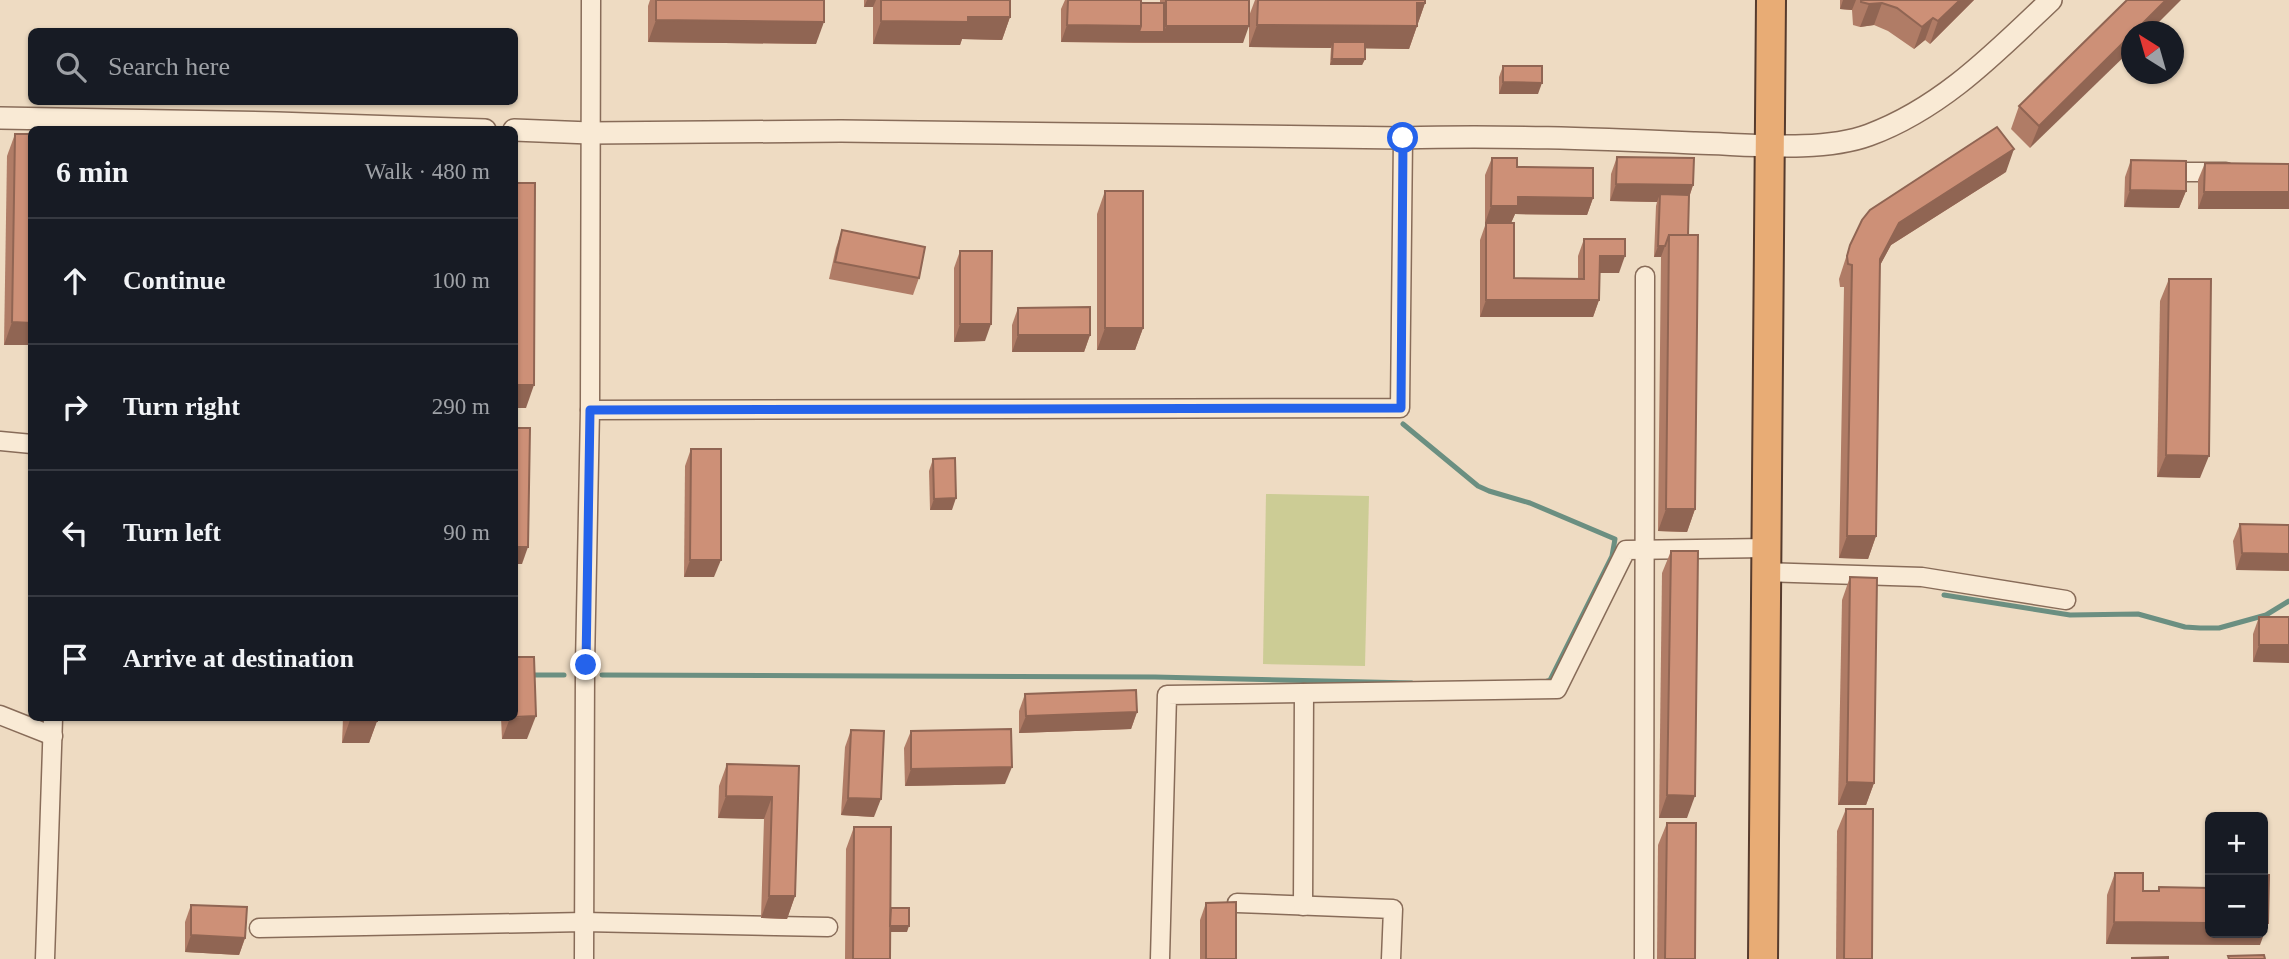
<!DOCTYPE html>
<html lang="en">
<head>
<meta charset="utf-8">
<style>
  :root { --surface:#171b24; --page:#20242c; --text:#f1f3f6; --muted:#9ea1a6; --line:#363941 }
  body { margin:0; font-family:"Times New Roman",serif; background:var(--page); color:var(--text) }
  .controls { position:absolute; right:21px; bottom:21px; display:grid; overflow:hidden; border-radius:10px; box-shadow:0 2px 5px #0004 }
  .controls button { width:63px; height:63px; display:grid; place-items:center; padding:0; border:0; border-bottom:2px solid var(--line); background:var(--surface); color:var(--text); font:35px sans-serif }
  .compass { position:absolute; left:2121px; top:21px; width:63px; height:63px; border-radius:50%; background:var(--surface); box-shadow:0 2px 5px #0004; rotate:323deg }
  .stop { position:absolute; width:21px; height:21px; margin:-16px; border:5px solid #2563eb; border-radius:50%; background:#fff }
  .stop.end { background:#2563eb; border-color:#fff; box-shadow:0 2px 7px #0008 }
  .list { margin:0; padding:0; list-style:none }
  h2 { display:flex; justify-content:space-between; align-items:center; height:91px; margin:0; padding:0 28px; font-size:30px }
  h2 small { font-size:23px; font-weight:400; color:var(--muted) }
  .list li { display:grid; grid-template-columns:46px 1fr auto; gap:21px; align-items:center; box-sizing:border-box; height:126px; padding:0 28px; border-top:2px solid var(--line) }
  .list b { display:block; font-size:26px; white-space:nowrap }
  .list em { font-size:23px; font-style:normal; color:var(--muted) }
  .icon { flex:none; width:38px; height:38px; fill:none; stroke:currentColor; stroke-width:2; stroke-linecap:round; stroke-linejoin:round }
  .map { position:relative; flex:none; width:2289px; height:959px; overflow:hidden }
  .search { position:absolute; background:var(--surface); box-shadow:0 2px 5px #0004; left:28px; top:28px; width:490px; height:77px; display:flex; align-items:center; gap:18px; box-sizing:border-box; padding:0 24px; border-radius:10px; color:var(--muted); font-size:26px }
  .panel { position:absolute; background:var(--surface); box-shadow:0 2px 5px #0004; left:28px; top:126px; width:490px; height:595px; border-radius:10px }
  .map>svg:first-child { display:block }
  .green { fill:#cccc95 }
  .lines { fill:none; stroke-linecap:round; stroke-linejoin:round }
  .stream { stroke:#6b8f81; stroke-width:5 }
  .minor-casing { stroke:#886c59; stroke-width:21 }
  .tertiary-casing { stroke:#886c59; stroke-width:24 }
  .trunk-casing { stroke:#563b2d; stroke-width:32 }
  .minor { stroke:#f9ead5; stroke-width:18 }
  .tertiary { stroke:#f9ead5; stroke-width:21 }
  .trunk { stroke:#e8ac75; stroke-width:28 }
  .wall { fill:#b07c66 }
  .shaded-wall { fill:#906553 }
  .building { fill:#cd9077; stroke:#906553; stroke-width:2 }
  .route { stroke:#2563eb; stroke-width:9 }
</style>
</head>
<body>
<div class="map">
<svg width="2289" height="959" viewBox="0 0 2289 959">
  <rect width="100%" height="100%" fill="#eedbc2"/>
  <path class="green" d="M1266,494L1369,496L1365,666L1263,664Z"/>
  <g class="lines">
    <g class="stream">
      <path d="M1403,424L1478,486L1489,491L1530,503L1615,539L1612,556L1550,680L1544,682"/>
      <path d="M1944,595L2070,615L2138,614L2185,627L2200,628H2219L2266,615L2289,601"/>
      <path d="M514,675H564"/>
      <path d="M602,675L1155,677L1412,683"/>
    </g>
    <defs>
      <g id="minor">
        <path d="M2163,172H2226"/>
        <path d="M590,410L1400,408L1403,138"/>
        <path d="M0,441L32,444"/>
        <path d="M1765,572L1922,577L2066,600"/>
        <path d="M0,715L53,736"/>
        <path d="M1237,903L1393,909L1391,959"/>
        <path d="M1303,906L1304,693"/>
        <path d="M259,928L584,922L828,927"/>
        <path d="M45,959L53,718"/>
        <path d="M584,959L585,665L590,410L591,0"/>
        <path d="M1160,959L1167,695L1557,689L1626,550L1766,548"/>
        <path d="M1644,959L1645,276"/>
      </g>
      <g id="tertiary">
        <path d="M0,118L277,123L485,130"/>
        <path d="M514,130L590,133L841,131L1403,138C1500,135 1597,139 1695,143C1747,144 1820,153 1869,135C1942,108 1995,53 2051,0"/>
      </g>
      <path id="trunk" d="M1763,959L1771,0"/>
    </defs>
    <use href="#minor" class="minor-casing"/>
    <use href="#tertiary" class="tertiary-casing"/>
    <use href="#trunk" class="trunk-casing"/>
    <use href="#minor" class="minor"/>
    <use href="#tertiary" class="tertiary"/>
    <use href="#trunk" class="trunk"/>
  </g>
  <g class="wall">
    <path d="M650,0H824L816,44L648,42V6Z"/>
    <path d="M864,0H1010V17L1002,40L962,39L960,45L873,44V7H864Z"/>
    <path d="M1065,0H1141V3H1160V0H1249L1243,43H1135L1061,42V9Z"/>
    <path d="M1255,0H1425V3L1409,49L1365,48V59L1362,65H1330L1331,48L1249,47V16Z"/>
    <path d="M1840,0H1974L1930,44L1925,40L1914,49L1888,31L1874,25L1860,27L1853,25L1852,10L1840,9Z"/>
    <path d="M2127,0L2030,148L2011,129L2019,106Z"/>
    <path d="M1503,66L1538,94H1499V77Z"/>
    <path d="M15,134L31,345H4L7,156Z"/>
    <path d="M1617,157L1693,185L1689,198L1688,235L1695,509L1687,532L1658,531L1661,257H1654L1656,206L1657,202L1610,201L1611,174Z"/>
    <path d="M1492,158L1593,198L1587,215L1515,214L1511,223H1485V175Z"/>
    <path d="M2131,160L2186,191L2179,208L2124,207L2125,177Z"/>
    <path d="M2205,163L2289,209H2198V180Z"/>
    <path d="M2006,172L1891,245L1879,267L1876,536L1868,559L1839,558L1844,287H1840L1839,279L1850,245Z"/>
    <path d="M1105,191L1143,328L1135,350H1097V214Z"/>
    <path d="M1486,223L1514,278L1578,279V256L1584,239L1619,273H1600L1599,300L1593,317H1480V240Z"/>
    <path d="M842,230L919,278L913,295L829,279L836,248Z"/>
    <path d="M960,251L985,341L954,342V268Z"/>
    <path d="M2169,279L2200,478L2157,477L2160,301Z"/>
    <path d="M1018,308L1090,335L1084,352H1012V325Z"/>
    <path d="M691,449L714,577H684L685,466Z"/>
    <path d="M933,459L952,510H930L929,471Z"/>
    <path d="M2240,524L2289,525L2236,570L2233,541Z"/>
    <path d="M1671,551L1687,818H1659L1662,573Z"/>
    <path d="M1850,577L1874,783L1866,805H1838L1842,600Z"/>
    <path d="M2259,617H2289L2253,662V634Z"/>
    <path d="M1025,694L1137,712L1131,729L1019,733V711Z"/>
    <path d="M343,718H377V721L369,743H342Z"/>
    <path d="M501,718H514L527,739H502Z"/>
    <path d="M851,730L874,817L841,815L845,747Z"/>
    <path d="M911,731L1005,784L905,786L904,748Z"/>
    <path d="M727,764L799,766L795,896L787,919L761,918L764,819L718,818L719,786Z"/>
    <path d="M1846,809L1872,959H1836L1837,831Z"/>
    <path d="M1667,823L1695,959H1657L1658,845Z"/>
    <path d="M854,827L891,908L907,932H890V959H845L846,849Z"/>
    <path d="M2115,873L2143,891H2158L2159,887L2260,945L2106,944L2107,895Z"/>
    <path d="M1206,903L1236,959H1200V920Z"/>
    <path d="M191,905L245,938L239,955L185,952V922Z"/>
  </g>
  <g class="shaded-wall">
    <path d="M867,0H876L873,7H864Z"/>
    <path d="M1843,0H1856L1852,10L1840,9Z"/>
    <path d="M1960,0H1974L1930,44L1938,21Z"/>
    <path d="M2166,0H2181L2149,32H2134Z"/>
    <path d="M1417,3H1425L1417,26Z"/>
    <path d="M1882,3L1874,25L1860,27L1869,4Z"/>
    <path d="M968,17H1010L1002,40L962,39L960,45L873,44L881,21Z"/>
    <path d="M1933,18L1925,40L1914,49L1922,27Z"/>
    <path d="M656,20L824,22L816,44L648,42Z"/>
    <path d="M1067,25L1141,26L1164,32L1166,26H1249L1243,43L1061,42Z"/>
    <path d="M1257,25L1417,26L1409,49L1333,48V42L1331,48L1249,47Z"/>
    <path d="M2132,34V49L2030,148L2039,126Z"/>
    <path d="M1332,59H1365L1362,65H1330Z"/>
    <path d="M1503,82L1542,83L1538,94H1499Z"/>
    <path d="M2014,149L2006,172L1891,245L1871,282L1880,259L1899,223Z"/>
    <path d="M1616,184L1693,185L1687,203L1660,194L1657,202L1610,201Z"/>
    <path d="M2130,190L2186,191L2179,208L2124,207Z"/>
    <path d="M2204,192H2289V209H2198Z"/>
    <path d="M1518,197L1593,198L1587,215L1515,214L1511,223H1485L1491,206Z"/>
    <path d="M1658,246H1665L1661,257H1654Z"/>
    <path d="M1600,256H1625L1619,273H1594Z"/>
    <path d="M1486,300H1599L1593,317H1480Z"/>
    <path d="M12,322L32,323L31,345H4Z"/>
    <path d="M960,324H991L985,341L954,342Z"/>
    <path d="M1105,328H1143L1135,350H1097Z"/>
    <path d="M1018,335H1090L1084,352H1012Z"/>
    <path d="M514,385H534L526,408H514Z"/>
    <path d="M2166,455L2209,456L2200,478L2157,477Z"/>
    <path d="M956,498L952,510H930L934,499Z"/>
    <path d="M1666,509H1695L1687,532L1658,531Z"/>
    <path d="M1847,536H1876L1868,559L1839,558Z"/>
    <path d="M514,547H528L522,564H514Z"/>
    <path d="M2242,553L2289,554V571L2236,570Z"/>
    <path d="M690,560H721L714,577H684Z"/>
    <path d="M2259,645H2289V663L2253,662Z"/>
    <path d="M1137,712L1131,729L1019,733L1026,716Z"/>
    <path d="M536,716L527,739H502L510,718Z"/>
    <path d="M350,720L377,721L369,743H342Z"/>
    <path d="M1012,767L1005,784L905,786L911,769Z"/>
    <path d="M1847,782L1874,783L1866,805H1838Z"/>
    <path d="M1667,795L1695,796L1687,818H1659Z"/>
    <path d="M726,796L772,797L764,819L718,818Z"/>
    <path d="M848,798L881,799L874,817L841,815Z"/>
    <path d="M769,896H795L787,919L761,918Z"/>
    <path d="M2114,922L2210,923V933H2263V923H2268L2260,945L2106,944Z"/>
    <path d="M885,926H909L907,932H883Z"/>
    <path d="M191,935L245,938L239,955L185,952Z"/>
  </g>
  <g class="building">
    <path d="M656,0H824V22L656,20Z"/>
    <path d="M881,0H1010V17H968V22L881,21Z"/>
    <path d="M1068,0H1141V26L1067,25Z"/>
    <rect x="1166" y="0" width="83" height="26"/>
    <path d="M1258,0H1425V3H1417V26L1257,25Z"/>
    <path d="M1861,0H1960L1938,21L1933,18L1922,27L1897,8L1882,3L1869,4L1861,2Z"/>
    <path d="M2127,0H2166L2134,32H2132V34L2039,126L2019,106Z"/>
    <path d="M1141,3H1164V32H1139L1141,26Z"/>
    <path d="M1333,42H1365V59H1332Z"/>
    <path d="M1503,66H1542V83L1503,82Z"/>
    <path d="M1997,127L2014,149L1899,223L1880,259L1876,536H1847L1852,265L1848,264L1847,256L1850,245L1862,220L1870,210Z"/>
    <path d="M15,134H32V323L12,322Z"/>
    <path d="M1617,157L1694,158L1693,185L1616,184Z"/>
    <path d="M1492,158H1517V167L1593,168V198L1518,197V206H1491Z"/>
    <path d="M2131,160L2186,161V191L2130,190Z"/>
    <path d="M2205,163L2289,164V192H2204Z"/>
    <path d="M514,183H535L534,385H514Z"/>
    <rect x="1105" y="191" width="38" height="137"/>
    <path d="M1660,194L1689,195L1688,235H1669L1665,246H1658Z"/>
    <path d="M1486,223H1514V278L1584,279V239H1625V256H1600L1599,300H1486Z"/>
    <path d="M842,230L925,247L919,278L835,262Z"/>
    <path d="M1669,235H1698L1695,509H1666Z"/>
    <path d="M960,251H992L991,324H960Z"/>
    <path d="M2169,279H2211L2209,456L2166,455Z"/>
    <path d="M1090,307V335H1018V308Z"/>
    <path d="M514,428H530L528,547H514Z"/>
    <path d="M691,449H721V560H690Z"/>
    <path d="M955,458L956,498L934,499L933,459Z"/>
    <path d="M2240,524L2289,525V554L2242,553Z"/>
    <path d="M1671,551H1698L1695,796L1667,795Z"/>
    <path d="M1850,577L1877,578L1874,783L1847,782Z"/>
    <rect x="2259" y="617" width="30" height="28"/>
    <path d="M514,657H534L536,716L514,717Z"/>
    <path d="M1136,690L1137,712L1026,716L1025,694Z"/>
    <path d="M350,718H377V721L350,720Z"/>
    <path d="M1011,729L1012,767L911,769V731Z"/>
    <path d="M851,730L884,731L881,799L848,798Z"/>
    <path d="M727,764L799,766L795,896H769L772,797L726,796Z"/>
    <path d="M1846,809H1873L1872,959H1844Z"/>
    <path d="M1667,823H1696L1695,959H1665Z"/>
    <path d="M854,827H891L890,959H853Z"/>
    <path d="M2115,873H2143V891H2159V887L2210,888V923L2114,922Z"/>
    <path d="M2263,875H2269L2268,923H2263Z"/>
    <path d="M1236,902V959H1206V903Z"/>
    <path d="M191,905L247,907L245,938L191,935Z"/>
    <path d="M891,908H909V926H890Z"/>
    <path d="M2264,955L2265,959H2229L2228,956Z"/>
    <path d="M2168,957V959H2132V958Z"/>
  </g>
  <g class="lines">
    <path class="route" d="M586,665L590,410L1401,408L1403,138"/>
  </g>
</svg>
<div class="controls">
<button>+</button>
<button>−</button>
</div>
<svg class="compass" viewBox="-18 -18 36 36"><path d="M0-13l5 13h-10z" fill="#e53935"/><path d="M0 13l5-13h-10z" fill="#9ea1a6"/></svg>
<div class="stop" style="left:1403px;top:138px"></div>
<div class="stop end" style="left:586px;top:665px"></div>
<div class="search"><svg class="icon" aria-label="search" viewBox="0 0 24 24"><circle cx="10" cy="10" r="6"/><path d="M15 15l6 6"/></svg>Search here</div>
<section class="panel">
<h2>6 min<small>Walk · 480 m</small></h2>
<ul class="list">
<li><svg class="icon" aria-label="ahead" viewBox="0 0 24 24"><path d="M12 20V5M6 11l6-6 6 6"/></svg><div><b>Continue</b></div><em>100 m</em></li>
<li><svg class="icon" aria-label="right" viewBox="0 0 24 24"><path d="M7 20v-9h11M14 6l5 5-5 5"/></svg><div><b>Turn right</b></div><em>290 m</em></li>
<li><svg class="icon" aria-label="left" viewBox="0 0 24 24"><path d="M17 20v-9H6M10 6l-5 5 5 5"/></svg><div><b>Turn left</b></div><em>90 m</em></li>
<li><svg class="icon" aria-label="arrive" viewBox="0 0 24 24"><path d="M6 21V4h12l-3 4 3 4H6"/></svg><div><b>Arrive at destination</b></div></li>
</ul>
</section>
</div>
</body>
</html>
